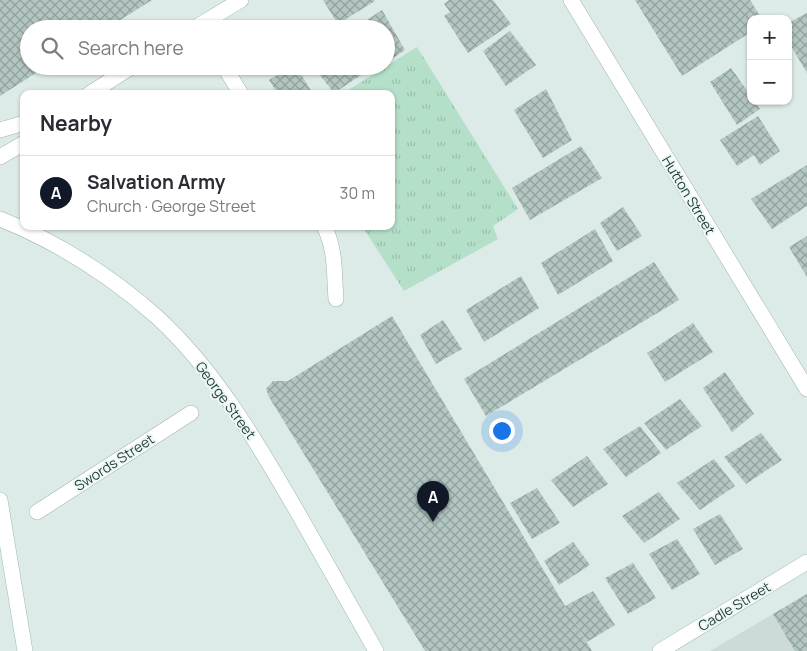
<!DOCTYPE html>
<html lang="en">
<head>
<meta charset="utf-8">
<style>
  :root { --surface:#fff; --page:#f7f7f7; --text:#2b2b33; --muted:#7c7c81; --line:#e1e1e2; --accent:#111827 }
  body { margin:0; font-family:Manrope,sans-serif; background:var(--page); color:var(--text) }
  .controls { position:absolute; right:15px; top:15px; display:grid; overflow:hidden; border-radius:10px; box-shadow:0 1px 4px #0004 }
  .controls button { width:45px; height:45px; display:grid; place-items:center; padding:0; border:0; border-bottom:1px solid var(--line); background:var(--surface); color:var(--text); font:25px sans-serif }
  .you { position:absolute; left:501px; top:430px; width:18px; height:18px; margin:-12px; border:4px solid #fff; border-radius:50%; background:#1a73e8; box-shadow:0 0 0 8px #1a73e833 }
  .badge { display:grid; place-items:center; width:32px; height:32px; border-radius:50%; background:var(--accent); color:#fff; font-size:16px; font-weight:700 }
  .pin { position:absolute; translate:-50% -41px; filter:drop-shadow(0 1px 2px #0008) }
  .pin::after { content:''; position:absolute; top:26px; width:18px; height:15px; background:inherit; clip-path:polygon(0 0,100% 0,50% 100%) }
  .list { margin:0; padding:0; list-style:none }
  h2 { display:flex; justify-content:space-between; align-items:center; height:65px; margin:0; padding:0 20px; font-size:21px }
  h2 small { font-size:16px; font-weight:400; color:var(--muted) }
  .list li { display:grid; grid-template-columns:32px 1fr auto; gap:15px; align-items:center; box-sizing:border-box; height:75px; padding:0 20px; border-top:1px solid var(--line) }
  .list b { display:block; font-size:19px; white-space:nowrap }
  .list p { margin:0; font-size:16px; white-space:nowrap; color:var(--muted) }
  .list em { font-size:16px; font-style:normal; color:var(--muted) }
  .icon { flex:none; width:28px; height:28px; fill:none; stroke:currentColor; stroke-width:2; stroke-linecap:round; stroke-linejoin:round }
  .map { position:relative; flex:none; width:807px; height:651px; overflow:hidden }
  .search { position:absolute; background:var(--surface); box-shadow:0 1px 4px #0004; left:20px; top:20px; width:375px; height:55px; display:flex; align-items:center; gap:12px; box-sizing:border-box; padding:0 18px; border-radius:28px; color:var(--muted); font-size:19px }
  .panel { position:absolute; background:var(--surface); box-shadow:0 1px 4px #0004; left:20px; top:90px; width:375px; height:140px; border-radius:10px }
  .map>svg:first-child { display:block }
  .built { fill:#ccdbd7 }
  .grass { fill:url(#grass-tufts) }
  .building { fill:url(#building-cross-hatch) }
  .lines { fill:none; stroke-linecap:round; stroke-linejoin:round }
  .street-casing { stroke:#a0b3b0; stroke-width:16 }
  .secondary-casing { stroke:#9cb8b3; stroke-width:16 }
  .street { stroke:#fff; stroke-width:15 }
  .secondary { stroke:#fff; stroke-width:15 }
  .labels { text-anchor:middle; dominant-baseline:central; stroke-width:4; stroke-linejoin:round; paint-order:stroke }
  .street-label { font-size:14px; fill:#1e3c3a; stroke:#eef7f5 }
</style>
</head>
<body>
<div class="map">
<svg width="807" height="651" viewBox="0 0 807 651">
  <defs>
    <pattern id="grass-tufts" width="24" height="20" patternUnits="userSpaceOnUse" patternTransform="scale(1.25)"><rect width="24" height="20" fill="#b4dfc8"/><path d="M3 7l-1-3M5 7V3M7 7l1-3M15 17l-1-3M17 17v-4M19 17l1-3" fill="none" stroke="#9ac0ad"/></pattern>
    <pattern id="building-cross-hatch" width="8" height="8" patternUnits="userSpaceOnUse" patternTransform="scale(1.25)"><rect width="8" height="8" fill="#b3c6c1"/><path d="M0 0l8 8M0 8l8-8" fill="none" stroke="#91a29e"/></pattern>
  </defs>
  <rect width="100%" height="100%" fill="#ddebe8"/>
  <path class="built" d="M807,594V651H710Z"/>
  <path class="grass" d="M417,47L518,209L493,226L498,239L404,291L362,226H391V94H342Z"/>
  <g class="building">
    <path d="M0,0H152L106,29H29V66H47L0,96Z"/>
    <path d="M323,0H374L375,1L338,24Z"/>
    <path d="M449,0H493L511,24L468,53L444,16L450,12L444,4Z"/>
    <path d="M635,0H750L762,19H751V32L682,76Z"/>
    <path d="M382,10L405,50L386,63V29H360L358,26Z"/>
    <path d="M807,13V73L788,41V23Z"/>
    <path d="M510,31L536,65L506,86L483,51Z"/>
    <path d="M292,66H296L313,94H278L269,80Z"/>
    <path d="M330,66H371L372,68L334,93L319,74Z"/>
    <path d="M731,68L751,96V101H755L760,109L737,125L710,82Z"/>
    <path d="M546,89L572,140L543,158L514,110Z"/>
    <path d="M758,116L780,151L760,165L754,155L737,166L720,140Z"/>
    <path d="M581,146L602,178L530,220L512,188Z"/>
    <path d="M807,165V206L772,229L751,199Z"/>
    <path d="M623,207L642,236L617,251L600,223Z"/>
    <path d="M595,229L613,261L558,295L541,263Z"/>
    <path d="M807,236V277L789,247Z"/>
    <path d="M654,262L679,300L486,416L464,379Z"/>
    <path d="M521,276L539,308L484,342L466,310Z"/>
    <path d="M392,316L565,606L593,591L615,625L587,642L567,610L592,651H425L269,397L266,389L273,381H288Z"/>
    <path d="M443,320L462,349L436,364L420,335Z"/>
    <path d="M693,323L713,352L665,382L647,353Z"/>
    <path d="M725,372L754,414L732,432L703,388Z"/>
    <path d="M680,399L702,426L666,450L644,423Z"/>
    <path d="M640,426L661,453L626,477L603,449Z"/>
    <path d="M761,433L782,460L746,484L724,457Z"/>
    <path d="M587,456L608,484L573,507L551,480Z"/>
    <path d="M714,459L735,486L700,510L677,483Z"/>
    <path d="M537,488L560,523L532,539L510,503Z"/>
    <path d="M659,492L680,519L644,543L622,516Z"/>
    <path d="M720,514L743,549L715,565L693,529Z"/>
    <path d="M677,539L700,574L672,590L649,554Z"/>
    <path d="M573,542L590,565L559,585L544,561Z"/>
    <path d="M633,563L656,598L628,614L605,578Z"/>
    <path d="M807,594V651H795L773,614Z"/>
  </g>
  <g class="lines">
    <defs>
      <g id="street">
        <path d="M571,0L807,389"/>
        <path d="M193,29L241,0"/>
        <path d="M224,66L241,94"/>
        <path d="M89,94L133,66"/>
        <path d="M0,130L24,123"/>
        <path d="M0,157L24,143"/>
        <path d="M324,226C336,249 334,274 336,299"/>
        <path d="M37,512L191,413"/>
        <path d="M660,651L807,562"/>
      </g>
      <g id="secondary">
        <path d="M0,219C57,242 111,276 157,317C216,371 258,444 298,513C324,559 350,605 376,651"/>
        <path d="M0,500L25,651"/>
      </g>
    </defs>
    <use href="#street" class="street-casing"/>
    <use href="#secondary" class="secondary-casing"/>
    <use href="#street" class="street"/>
    <use href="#secondary" class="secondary"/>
  </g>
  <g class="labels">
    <g class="street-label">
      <text transform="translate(689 195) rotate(59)">Hutton Street</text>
      <text transform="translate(226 400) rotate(54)">George Street</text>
      <text transform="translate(114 462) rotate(-33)">Swords Street</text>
      <text transform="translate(734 606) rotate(-31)">Cadle Street</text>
    </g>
  </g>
</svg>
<div class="controls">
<button>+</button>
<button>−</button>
</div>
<div class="you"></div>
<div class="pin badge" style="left:433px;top:522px">A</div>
<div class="search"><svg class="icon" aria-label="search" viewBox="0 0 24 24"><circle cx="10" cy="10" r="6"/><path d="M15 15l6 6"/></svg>Search here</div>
<section class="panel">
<h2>Nearby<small></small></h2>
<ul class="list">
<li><span class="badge">A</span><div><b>Salvation Army</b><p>Church · George Street</p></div><em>30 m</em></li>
</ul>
</section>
</div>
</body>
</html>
